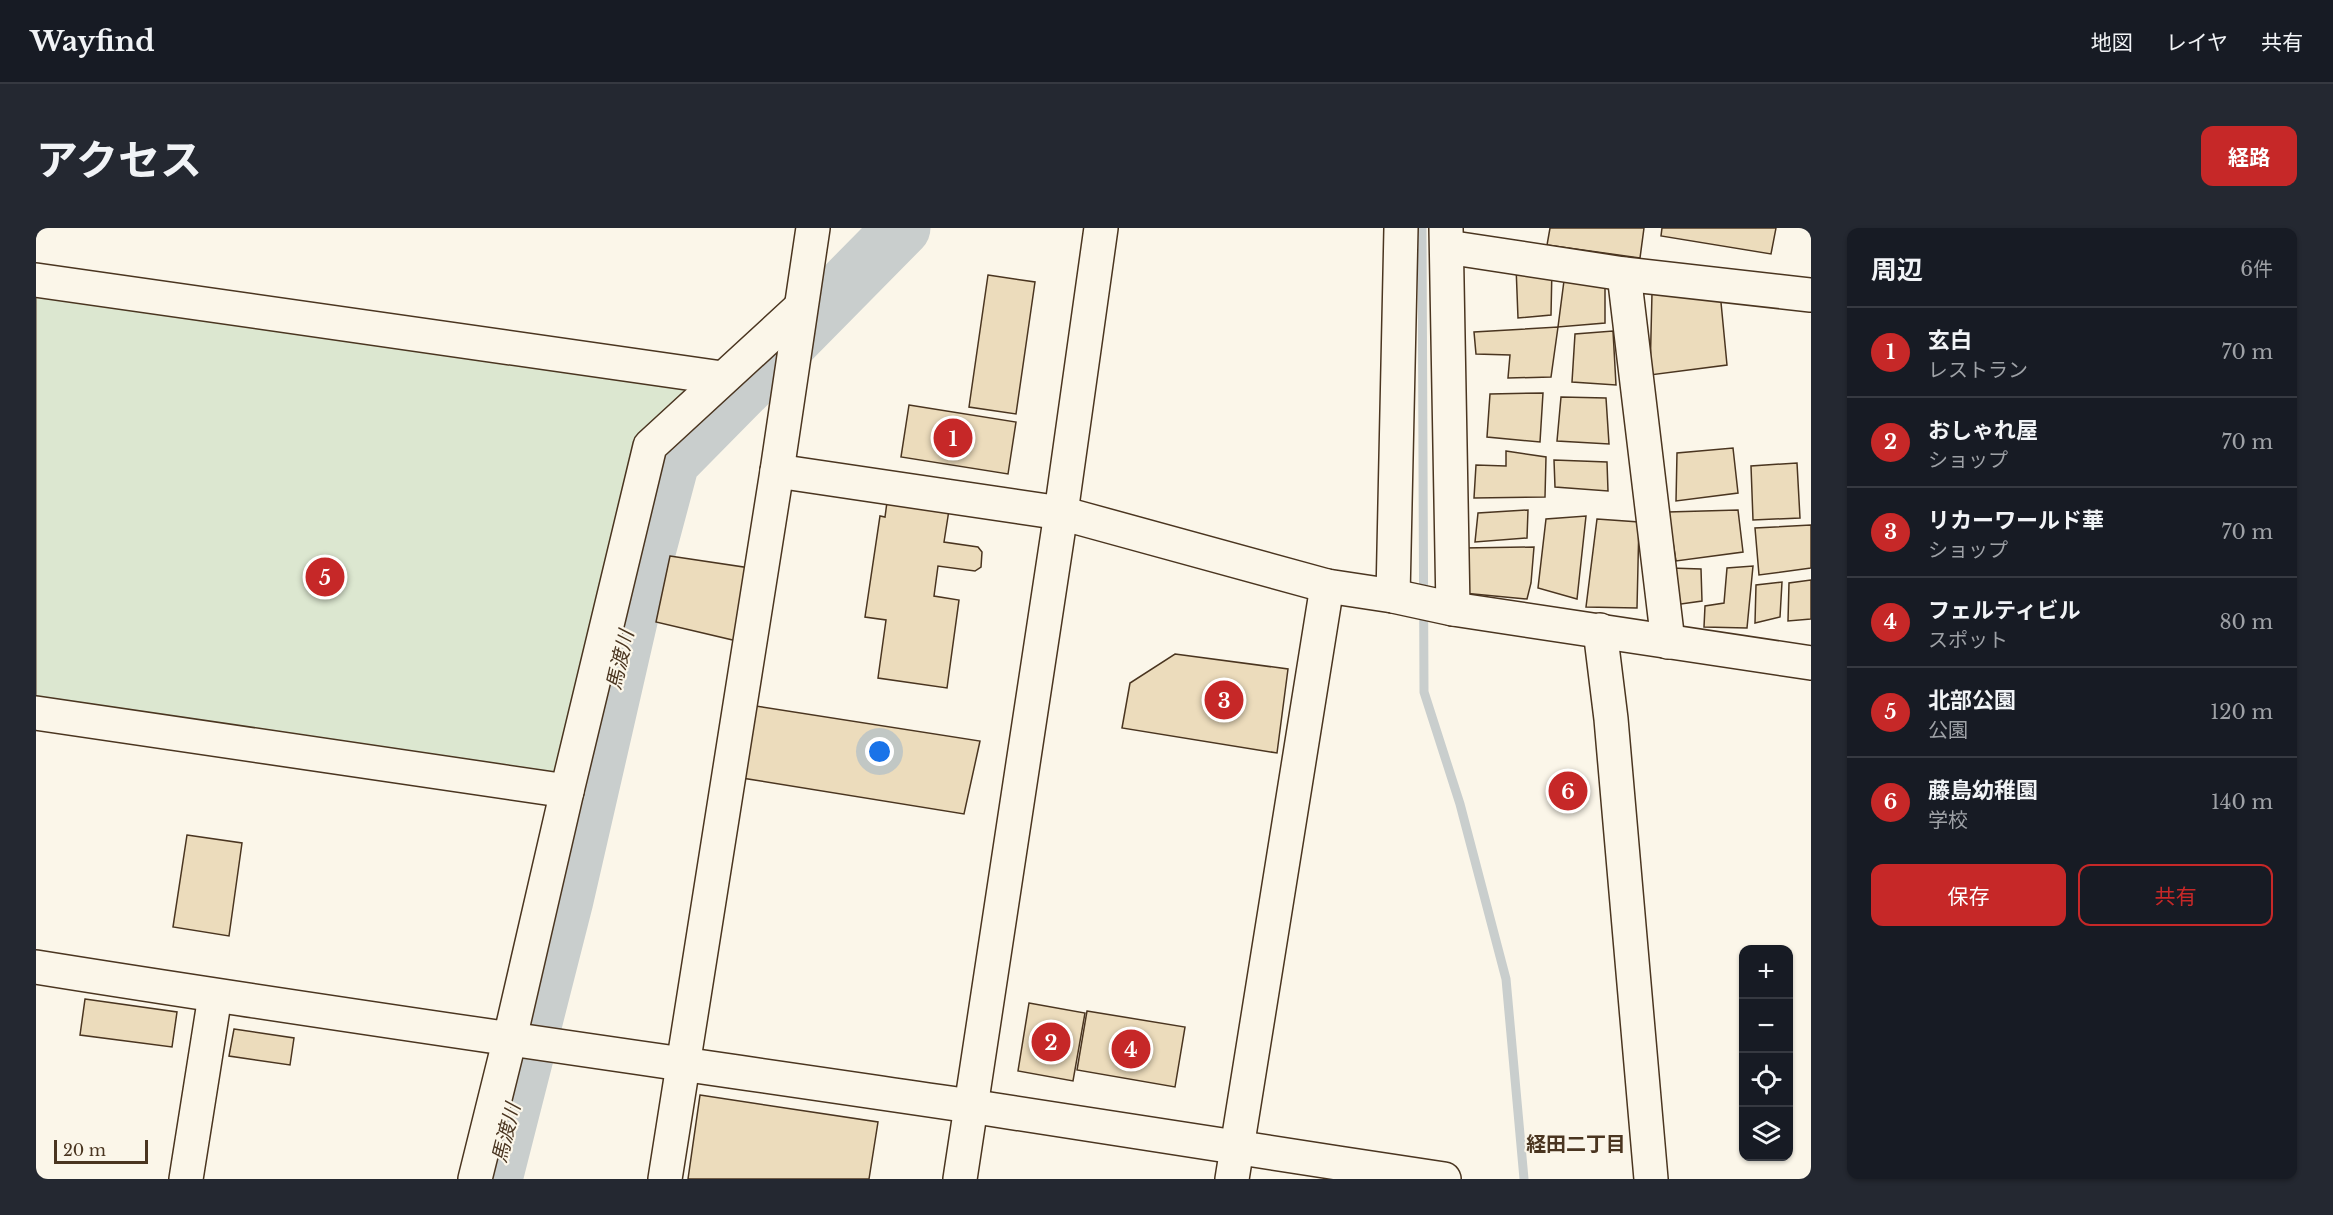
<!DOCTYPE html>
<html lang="ja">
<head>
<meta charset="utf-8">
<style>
  :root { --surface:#171b24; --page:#242831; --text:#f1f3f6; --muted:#9ea1a6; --line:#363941; --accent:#c62828 }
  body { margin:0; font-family:"Libre Baskerville","Noto Sans JP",serif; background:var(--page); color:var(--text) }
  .controls { position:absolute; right:18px; bottom:18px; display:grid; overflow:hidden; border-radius:12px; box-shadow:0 2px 4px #0004 }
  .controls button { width:54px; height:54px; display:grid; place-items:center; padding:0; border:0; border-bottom:2px solid var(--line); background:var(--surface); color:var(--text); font:30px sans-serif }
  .scale { position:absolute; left:18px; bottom:15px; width:94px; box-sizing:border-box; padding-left:6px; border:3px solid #4a3520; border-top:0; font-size:16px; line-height:21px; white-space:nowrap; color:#4a3520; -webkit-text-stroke:4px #fbf6e9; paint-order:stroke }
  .you { position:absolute; left:844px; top:524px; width:21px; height:21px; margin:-15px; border:4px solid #fff; border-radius:50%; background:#1a73e8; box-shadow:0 0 0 9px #1a73e833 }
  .badge { display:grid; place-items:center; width:39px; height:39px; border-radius:50%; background:var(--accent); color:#fff; font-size:20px; font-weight:700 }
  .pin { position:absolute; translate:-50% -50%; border:3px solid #fff; box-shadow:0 2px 6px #0006 }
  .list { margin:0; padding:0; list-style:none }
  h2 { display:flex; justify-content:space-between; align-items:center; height:78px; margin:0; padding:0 24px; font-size:26px }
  h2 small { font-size:20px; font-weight:400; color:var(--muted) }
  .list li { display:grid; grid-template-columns:39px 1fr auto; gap:18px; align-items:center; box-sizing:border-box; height:90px; padding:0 24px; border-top:2px solid var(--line) }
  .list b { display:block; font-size:22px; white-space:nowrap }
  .list p { margin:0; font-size:20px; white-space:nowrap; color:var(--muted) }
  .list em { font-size:20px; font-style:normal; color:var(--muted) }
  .actions { display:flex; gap:12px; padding:18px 24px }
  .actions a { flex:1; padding:14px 0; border:2px solid var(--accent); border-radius:12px; text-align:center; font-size:21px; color:var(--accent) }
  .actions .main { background:var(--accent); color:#fff }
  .icon { flex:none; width:33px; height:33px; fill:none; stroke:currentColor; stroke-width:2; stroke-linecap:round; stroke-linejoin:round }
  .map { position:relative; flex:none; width:1775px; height:951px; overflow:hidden; border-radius:12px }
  header { display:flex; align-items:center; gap:36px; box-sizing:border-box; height:84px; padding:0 30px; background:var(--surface); border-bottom:2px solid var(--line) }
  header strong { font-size:28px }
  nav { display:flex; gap:33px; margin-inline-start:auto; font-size:21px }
  .intro { display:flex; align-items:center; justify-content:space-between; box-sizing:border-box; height:144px; padding:0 36px }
  h1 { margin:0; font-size:42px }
  .button { padding:15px 27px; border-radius:12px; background:var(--accent); color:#fff; font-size:21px; font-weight:700 }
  main { display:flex; gap:36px; padding:0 36px }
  aside { flex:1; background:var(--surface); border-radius:12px; box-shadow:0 2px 4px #0004 }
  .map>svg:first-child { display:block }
  .green { fill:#dce7d0; stroke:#887966; stroke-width:1.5 }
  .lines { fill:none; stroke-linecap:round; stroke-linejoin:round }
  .stream { stroke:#c9cecd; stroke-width:9 }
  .river { stroke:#c9cecd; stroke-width:57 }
  .building { fill:#ecdcbc; stroke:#4a3520; stroke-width:1.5 }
  .minor-casing { stroke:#4a3520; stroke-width:36 }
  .minor { stroke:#fbf6e9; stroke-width:33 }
  .labels { text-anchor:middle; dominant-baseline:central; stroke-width:4.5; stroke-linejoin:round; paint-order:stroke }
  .water-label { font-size:20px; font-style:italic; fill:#4a3520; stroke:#fbf6e9 }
  .neighbourhood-label { font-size:20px; font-weight:bold; fill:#4a3520; stroke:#fbf6e9 }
</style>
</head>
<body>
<header>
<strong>Wayfind</strong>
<nav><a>地図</a><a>レイヤ</a><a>共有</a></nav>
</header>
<div class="intro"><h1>アクセス</h1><a class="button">経路</a></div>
<main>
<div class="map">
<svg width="1775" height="951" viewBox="0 0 1775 951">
  <rect width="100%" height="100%" fill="#fbf6e9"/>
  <path class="green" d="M0,51L681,152L612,216L526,557L0,481Z"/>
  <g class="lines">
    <path class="stream" d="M1386,0L1388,464L1424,576L1470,751L1488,951"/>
    <path class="river" d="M458,951L529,672L595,384L635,234L866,0"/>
  </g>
  <g class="building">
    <path d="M1514,0H1608L1604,30L1511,17Z"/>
    <path d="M1626,0H1740L1735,26L1625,8Z"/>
    <path d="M1480,38L1516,39L1515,87L1482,90Z"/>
    <path d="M1529,45L1569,52V95L1522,99Z"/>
    <path d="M952,47L999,54L980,186L933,179Z"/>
    <path d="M1684,64L1691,137L1614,147L1616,65Z"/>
    <path d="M1522,99L1515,149L1472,150L1474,127L1440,126L1438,104Z"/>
    <path d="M1577,103L1580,157L1536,154L1539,106Z"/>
    <path d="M1507,165L1504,214L1451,209L1454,166Z"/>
    <path d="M1525,169L1570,170L1573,216L1521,213Z"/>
    <path d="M873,177L980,194L972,246L865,229Z"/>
    <path d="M1697,220L1702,265L1640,273L1641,225Z"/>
    <path d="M1470,223L1510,229L1509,269L1438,270L1440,237L1470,238Z"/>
    <path d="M1518,232L1571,234L1572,263L1519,259Z"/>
    <path d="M1761,235L1764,290L1717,292L1715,238Z"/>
    <path d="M851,274L913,282L908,314L942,319L946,324L945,339L939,343L902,338L898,368L923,372L911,460L842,450L850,392L829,389L844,288L849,289Z"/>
    <path d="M1492,282L1491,310L1439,314L1442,285Z"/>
    <path d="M1702,282L1707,324L1640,333L1632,284Z"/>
    <path d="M1550,288L1541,371L1502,360L1510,291Z"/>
    <path d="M1561,291L1603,294L1601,380L1550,379Z"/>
    <path d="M1775,297V340L1723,347L1719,300Z"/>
    <path d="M1498,319L1495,355L1491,371L1427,365V320Z"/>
    <path d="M634,328L714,340L701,413L620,394Z"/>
    <path d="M1717,338L1711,400L1668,399L1669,378L1688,375L1691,340Z"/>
    <path d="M1634,340L1665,341L1666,373L1638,377Z"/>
    <path d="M1775,352V391L1752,393L1753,355Z"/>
    <path d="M1746,354L1744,389L1719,395L1720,357Z"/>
    <path d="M1139,426L1252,441L1241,525L1086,500L1094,455Z"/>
    <path d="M713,477L944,513L928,586L706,550Z"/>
    <path d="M151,607L206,615L193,708L137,699Z"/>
    <path d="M49,771L141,784L136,819L44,807Z"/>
    <path d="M993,775L1049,785L1037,853L982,843Z"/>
    <path d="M1051,783L1149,799L1139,859L1041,842Z"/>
    <path d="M198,801L258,810L254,837L193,828Z"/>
    <path d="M664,867L842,894L833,951H652Z"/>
  </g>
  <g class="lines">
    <defs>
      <g id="minor">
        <path d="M1410,0L1417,381"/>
        <path d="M1411,19L1588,46L1775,67"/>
        <path d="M1588,46L1632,414"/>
        <path d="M0,52L686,150"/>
        <path d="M741,243L1025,285L1291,358L1357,368L1417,381L1775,435"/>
        <path d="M1357,368L1365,0"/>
        <path d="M1564,402L1575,491L1615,951"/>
        <path d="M0,485L531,563"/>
        <path d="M0,739C311,789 623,832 934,878C1093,901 1250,928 1408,951"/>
        <path d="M150,951L179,768"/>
        <path d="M439,951L474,810L531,563L614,218L764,80"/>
        <path d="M629,951L741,243L777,0"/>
        <path d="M924,951L1025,285L1065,0"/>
        <path d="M1196,951L1291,358"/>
      </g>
    </defs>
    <use href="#minor" class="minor-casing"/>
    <use href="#minor" class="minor"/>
  </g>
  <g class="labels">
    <g class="water-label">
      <text transform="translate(584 432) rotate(-77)">馬渡川</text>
      <text transform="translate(470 905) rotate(-76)">馬渡川</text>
    </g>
    <g class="neighbourhood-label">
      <text x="1540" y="916">経田二丁目</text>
    </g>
  </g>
</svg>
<div class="controls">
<button>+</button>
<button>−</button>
<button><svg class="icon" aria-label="locate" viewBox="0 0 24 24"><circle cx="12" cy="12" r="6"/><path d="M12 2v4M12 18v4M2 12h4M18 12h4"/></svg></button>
<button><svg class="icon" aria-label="layers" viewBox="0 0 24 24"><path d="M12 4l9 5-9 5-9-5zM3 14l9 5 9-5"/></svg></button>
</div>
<div class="scale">20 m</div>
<div class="you"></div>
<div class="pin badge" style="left:917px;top:210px">1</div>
<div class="pin badge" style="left:1015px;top:814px">2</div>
<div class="pin badge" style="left:1188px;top:472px">3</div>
<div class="pin badge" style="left:1095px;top:821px">4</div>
<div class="pin badge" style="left:289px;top:349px">5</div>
<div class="pin badge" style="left:1532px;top:563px">6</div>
</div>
<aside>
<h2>周辺<small>6件</small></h2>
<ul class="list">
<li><span class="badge">1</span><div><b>玄白</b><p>レストラン</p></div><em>70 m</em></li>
<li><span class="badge">2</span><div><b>おしゃれ屋</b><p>ショップ</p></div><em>70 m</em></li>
<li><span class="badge">3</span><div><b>リカーワールド華</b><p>ショップ</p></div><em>70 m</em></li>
<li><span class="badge">4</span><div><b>フェルティビル</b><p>スポット</p></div><em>80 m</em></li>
<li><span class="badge">5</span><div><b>北部公園</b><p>公園</p></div><em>120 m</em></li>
<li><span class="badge">6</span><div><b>藤島幼稚園</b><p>学校</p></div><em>140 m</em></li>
</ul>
<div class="actions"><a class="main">保存</a><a>共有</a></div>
</aside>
</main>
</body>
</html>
